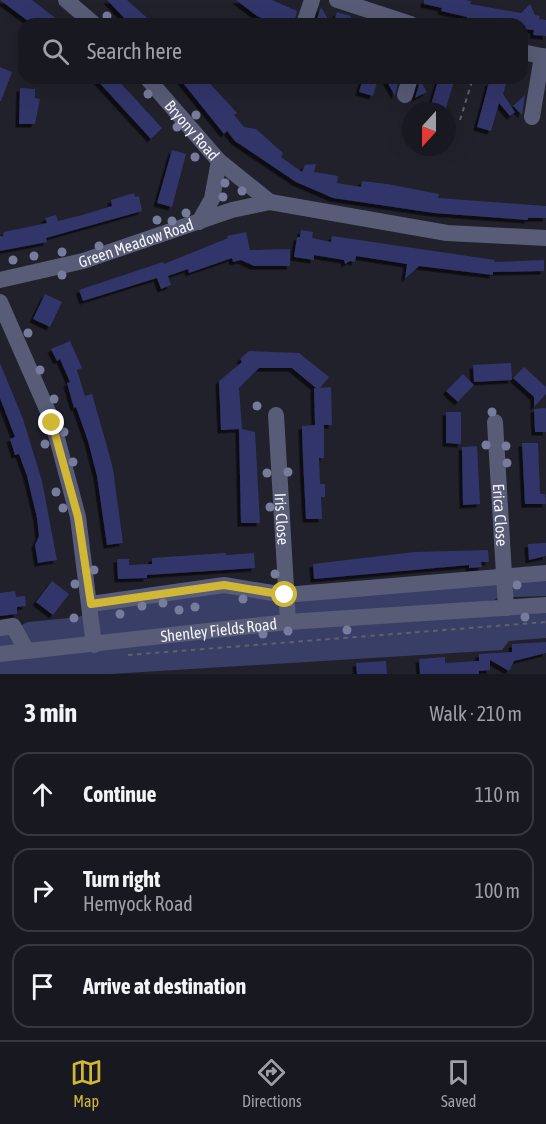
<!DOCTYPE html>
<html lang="en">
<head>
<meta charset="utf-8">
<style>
  :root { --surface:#181920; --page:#25262d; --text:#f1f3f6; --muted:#9fa0a5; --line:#36383e; --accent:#d0b736 }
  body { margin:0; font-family:"Asap Condensed",sans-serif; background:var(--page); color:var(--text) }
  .compass { position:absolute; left:402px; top:102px; width:54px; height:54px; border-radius:50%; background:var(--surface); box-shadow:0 6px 24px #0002; rotate:201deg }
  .stop { position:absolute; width:18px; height:18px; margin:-14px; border:4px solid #d0b736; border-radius:50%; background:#fff }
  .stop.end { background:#d0b736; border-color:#fff; box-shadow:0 2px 6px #0008 }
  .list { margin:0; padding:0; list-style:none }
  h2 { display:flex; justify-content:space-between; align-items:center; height:78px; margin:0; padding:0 24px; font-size:26px }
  h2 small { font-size:20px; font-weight:400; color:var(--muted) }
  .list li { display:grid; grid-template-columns:39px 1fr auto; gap:18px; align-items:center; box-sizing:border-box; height:84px; margin:0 12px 12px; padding:0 12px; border:2px solid var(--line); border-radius:18px }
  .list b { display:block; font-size:22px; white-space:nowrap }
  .list p { margin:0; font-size:20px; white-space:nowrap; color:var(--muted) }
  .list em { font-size:20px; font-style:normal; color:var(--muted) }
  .icon { flex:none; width:33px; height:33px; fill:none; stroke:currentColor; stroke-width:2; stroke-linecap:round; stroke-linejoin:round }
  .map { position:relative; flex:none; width:546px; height:674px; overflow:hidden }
  .search { position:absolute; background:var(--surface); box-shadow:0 6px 24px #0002; left:18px; right:18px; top:18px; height:66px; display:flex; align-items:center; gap:15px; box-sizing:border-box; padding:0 21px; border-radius:18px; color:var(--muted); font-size:22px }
  .sheet { height:366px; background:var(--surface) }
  nav { display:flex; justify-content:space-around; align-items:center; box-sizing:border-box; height:84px; border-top:2px solid var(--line); background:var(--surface); font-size:16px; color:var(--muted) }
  nav a { display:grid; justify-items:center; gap:3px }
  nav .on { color:var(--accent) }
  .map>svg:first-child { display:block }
  .green { fill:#393e66 }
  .building { fill:#31356b; filter:url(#shadow) }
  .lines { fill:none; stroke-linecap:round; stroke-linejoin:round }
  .path { stroke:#60616a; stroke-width:2; stroke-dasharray:4.5 4.5; stroke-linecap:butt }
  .minor { stroke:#585c76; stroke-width:16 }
  .tree { fill:#777c9c }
  .route { stroke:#d0b736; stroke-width:8 }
  .labels { text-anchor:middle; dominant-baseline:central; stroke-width:4.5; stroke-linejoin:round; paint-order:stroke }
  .street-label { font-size:16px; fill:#f2f3f9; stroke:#20212a }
</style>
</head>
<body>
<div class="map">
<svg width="546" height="674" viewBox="0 0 546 674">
  <defs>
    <filter id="shadow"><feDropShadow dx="-3.5" dy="3.5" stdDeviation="0" flood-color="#0009"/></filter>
  </defs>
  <rect width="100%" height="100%" fill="#20212a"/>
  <g class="green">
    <path d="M546,577V596L512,597L513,581Z"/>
    <path d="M498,584L499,597L494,600L375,621L546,612V638L509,641L502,650L110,674H0V631L11,630L28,622L79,617L100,606L225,587Z"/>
  </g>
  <g class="building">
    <path d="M0,0H32L63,24H32Z"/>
    <path d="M107,0H127L154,24H130Z"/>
    <path d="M236,0H272L297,11L294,24H274L257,16Z"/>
    <path d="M424,0H465L471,1L470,4L521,13L530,4L535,15L540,16L539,19L546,20V36L533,35L534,30L522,29V24H486L467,20V17L441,11L442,8L424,4Z"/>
    <path d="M321,7L331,24H315Z"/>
    <path d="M337,12L351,16L348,24H333Z"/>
    <path d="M0,67L12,72L1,101H0Z"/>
    <path d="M95,78H116L162,128L151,139Z"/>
    <path d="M179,78H205L237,113L234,115L244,127L256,129L283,153L281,157L302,172L305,165L316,164L314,172L338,176L337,183L361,187L362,181L387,184L439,194L438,198L546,206V218H528V220L434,213L333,198L296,182L235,141L227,131L224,134Z"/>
    <path d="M363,78H378L373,96L359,92Z"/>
    <path d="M385,78H399L395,96Z"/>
    <path d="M439,78H455L445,111H429Z"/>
    <path d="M493,78H508L503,94L515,112L510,116L499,103L491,131L477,127L489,82L491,83Z"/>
    <path d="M420,80L427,92L415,98L420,81Z"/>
    <path d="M20,88L35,89V98L40,99L35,124H19Z"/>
    <path d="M525,95L522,115L513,106Z"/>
    <path d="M172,150L186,154L172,207L157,203Z"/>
    <path d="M134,193L135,197L139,196L142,211L46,238L47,242L0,251V236H3L4,232L47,223L45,218L56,215L58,221L79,216L112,206L111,200Z"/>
    <path d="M301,230L313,232L312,238L331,242L332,236L495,260L494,262L544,260V271L493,272V275L419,266L405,279L407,264L356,256L355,262L350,261L345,264L344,260L314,255V260L294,257L297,237H300Z"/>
    <path d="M246,232L250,250L290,249V266H254L241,260L233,262L232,258L189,273L188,269L168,276L171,285L161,289L157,278L83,301L79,290L163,262L164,264L228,238L227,236Z"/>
    <path d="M45,294L62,302L50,327L33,319Z"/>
    <path d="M70,341L82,368L77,370L85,396L92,394L106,443L113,469L123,543L107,545L97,476L88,441L76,407L74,408L67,383L70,382L60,359L57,361L51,349Z"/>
    <path d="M249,351L299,353L329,377L320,388L331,387L332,425H324V458H319L320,484H325V497H321L322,519H306L303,459L302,426L315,425L314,388H316L292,368H259L239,388L242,429L255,432L260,523H241L239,429L221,430L219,381L242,362L240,359Z"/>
    <path d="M0,363L23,419L42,481L57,560L38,563L35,545L39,536L37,518L27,476L19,454L15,455L10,439L15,437L0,398Z"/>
    <path d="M511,363L512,380L474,382L473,365Z"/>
    <path d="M524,367L546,387V394L534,407V397L513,378Z"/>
    <path d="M463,374L474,385L458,402L446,391Z"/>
    <path d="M546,408V432H535L534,409Z"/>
    <path d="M446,412H461V444L446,443Z"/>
    <path d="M522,443H538L540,494H545L546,504H525Z"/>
    <path d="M477,446L480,504L463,505L462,447Z"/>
    <path d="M546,543V556L529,560L528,544Z"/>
    <path d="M488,550L489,562H481L482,567L469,568V565L314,579L313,564L414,552Z"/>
    <path d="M226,553V555L254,553L255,568L147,575V578L118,579L117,559H129V565L152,564V558Z"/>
    <path d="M52,581L69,594L53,615L36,602Z"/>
    <path d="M15,591L16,597L25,596L26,606L17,607V614L0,616V593Z"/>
    <path d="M546,642V653L514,661L509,671L490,660V670L479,671V674H420L419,659L445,657V663L479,661V654L512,652V644Z"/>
    <path d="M386,661L387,674H357L356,663Z"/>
  </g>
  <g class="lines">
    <g class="path">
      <path d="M460,120L473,78"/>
      <path d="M128,655L546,622"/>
    </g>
    <g class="minor">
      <path d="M66,0L94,24"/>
      <path d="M337,0L411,24"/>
      <path d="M304,24L312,0"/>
      <path d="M522,52L546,57"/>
      <path id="s1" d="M147,78L219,161L212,199L199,222"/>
      <path d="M405,95L410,78"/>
      <path d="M532,117L542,56"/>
      <path d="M219,161L270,202"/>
      <path id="s2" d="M0,280L83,261L232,210L270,202L447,233L546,238"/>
      <path d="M0,302L53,423L78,517L94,645"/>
      <path id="s3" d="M276,415L288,622"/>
      <path id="s4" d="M495,422L506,608"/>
      <path d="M91,604L224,585L285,595L546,573"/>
      <path d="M0,628L13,626L27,651"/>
      <path id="s5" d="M0,654L288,622L546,605"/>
    </g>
  </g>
  <g class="tree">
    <circle cx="107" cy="16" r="4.5"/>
    <circle cx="148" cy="94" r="4.5"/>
    <circle cx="196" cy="115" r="4.5"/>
    <circle cx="177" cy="127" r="4.5"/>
    <circle cx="195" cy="157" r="4.5"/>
    <circle cx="225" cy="183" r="4.5"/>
    <circle cx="242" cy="191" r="4.5"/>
    <circle cx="223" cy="197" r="4.5"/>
    <circle cx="186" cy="213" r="4.5"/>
    <circle cx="157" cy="220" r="4.5"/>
    <circle cx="172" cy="221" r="4.5"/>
    <circle cx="99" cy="246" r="4.5"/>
    <circle cx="62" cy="252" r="4.5"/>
    <circle cx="34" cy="256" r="4.5"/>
    <circle cx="13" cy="260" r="4.5"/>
    <circle cx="62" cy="275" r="4.5"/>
    <circle cx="28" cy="333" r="4.5"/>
    <circle cx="40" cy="370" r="4.5"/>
    <circle cx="54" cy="399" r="4.5"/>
    <circle cx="257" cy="406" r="4.5"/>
    <circle cx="492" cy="412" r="4.5"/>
    <circle cx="64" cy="432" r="4.5"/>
    <circle cx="45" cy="444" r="4.5"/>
    <circle cx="486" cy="445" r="4.5"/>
    <circle cx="506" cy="446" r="4.5"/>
    <circle cx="73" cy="462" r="4.5"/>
    <circle cx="507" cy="463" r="4.5"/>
    <circle cx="288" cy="472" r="4.5"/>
    <circle cx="267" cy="473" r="4.5"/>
    <circle cx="56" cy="492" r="4.5"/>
    <circle cx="270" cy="507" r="4.5"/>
    <circle cx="63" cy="508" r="4.5"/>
    <circle cx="94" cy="570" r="4.5"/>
    <circle cx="275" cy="574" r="4.5"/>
    <circle cx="75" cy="584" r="4.5"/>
    <circle cx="517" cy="585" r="4.5"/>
    <circle cx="243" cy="599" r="4.5"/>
    <circle cx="163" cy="603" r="4.5"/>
    <circle cx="142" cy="606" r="4.5"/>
    <circle cx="195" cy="607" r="4.5"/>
    <circle cx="179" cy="610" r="4.5"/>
    <circle cx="120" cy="614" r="4.5"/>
    <circle cx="525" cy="617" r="4.5"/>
    <circle cx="74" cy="618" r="4.5"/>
    <circle cx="347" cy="630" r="4.5"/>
    <circle cx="288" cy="631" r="4.5"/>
    <circle cx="263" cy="634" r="4.5"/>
  </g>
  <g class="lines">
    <path class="route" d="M52,423L78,517L91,604L224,585L285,595"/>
  </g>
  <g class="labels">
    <g class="street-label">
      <text stroke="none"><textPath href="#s1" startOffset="69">Bryony Road</textPath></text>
      <text stroke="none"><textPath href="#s2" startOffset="141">Green Meadow Road</textPath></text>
      <text stroke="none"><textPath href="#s4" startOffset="93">Erica Close</textPath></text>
      <text stroke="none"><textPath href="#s3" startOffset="104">Iris Close</textPath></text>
      <text stroke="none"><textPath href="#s5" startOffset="220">Shenley Fields Road</textPath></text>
    </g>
  </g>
</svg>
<svg class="compass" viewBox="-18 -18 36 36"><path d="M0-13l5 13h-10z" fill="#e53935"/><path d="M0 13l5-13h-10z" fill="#9fa0a5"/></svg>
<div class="stop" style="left:285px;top:595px"></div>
<div class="stop end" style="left:52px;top:423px"></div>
<div class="search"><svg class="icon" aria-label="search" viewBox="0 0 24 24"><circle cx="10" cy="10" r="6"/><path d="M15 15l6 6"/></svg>Search here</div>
</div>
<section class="sheet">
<h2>3 min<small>Walk · 210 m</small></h2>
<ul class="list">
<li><svg class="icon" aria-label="ahead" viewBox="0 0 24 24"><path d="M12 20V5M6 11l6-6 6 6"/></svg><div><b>Continue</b></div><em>110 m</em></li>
<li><svg class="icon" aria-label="right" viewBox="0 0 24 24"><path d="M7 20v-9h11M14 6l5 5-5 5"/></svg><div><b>Turn right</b><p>Hemyock Road</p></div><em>100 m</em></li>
<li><svg class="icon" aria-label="arrive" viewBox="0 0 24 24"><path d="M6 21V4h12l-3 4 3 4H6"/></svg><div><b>Arrive at destination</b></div></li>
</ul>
</section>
<nav>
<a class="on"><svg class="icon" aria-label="map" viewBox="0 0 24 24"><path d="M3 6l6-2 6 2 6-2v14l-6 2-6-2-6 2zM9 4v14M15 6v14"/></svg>Map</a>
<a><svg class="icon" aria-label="directions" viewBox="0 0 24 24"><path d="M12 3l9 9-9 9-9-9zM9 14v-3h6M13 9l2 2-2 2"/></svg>Directions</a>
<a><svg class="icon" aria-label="saved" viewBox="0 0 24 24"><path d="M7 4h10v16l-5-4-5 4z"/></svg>Saved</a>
</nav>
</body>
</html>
